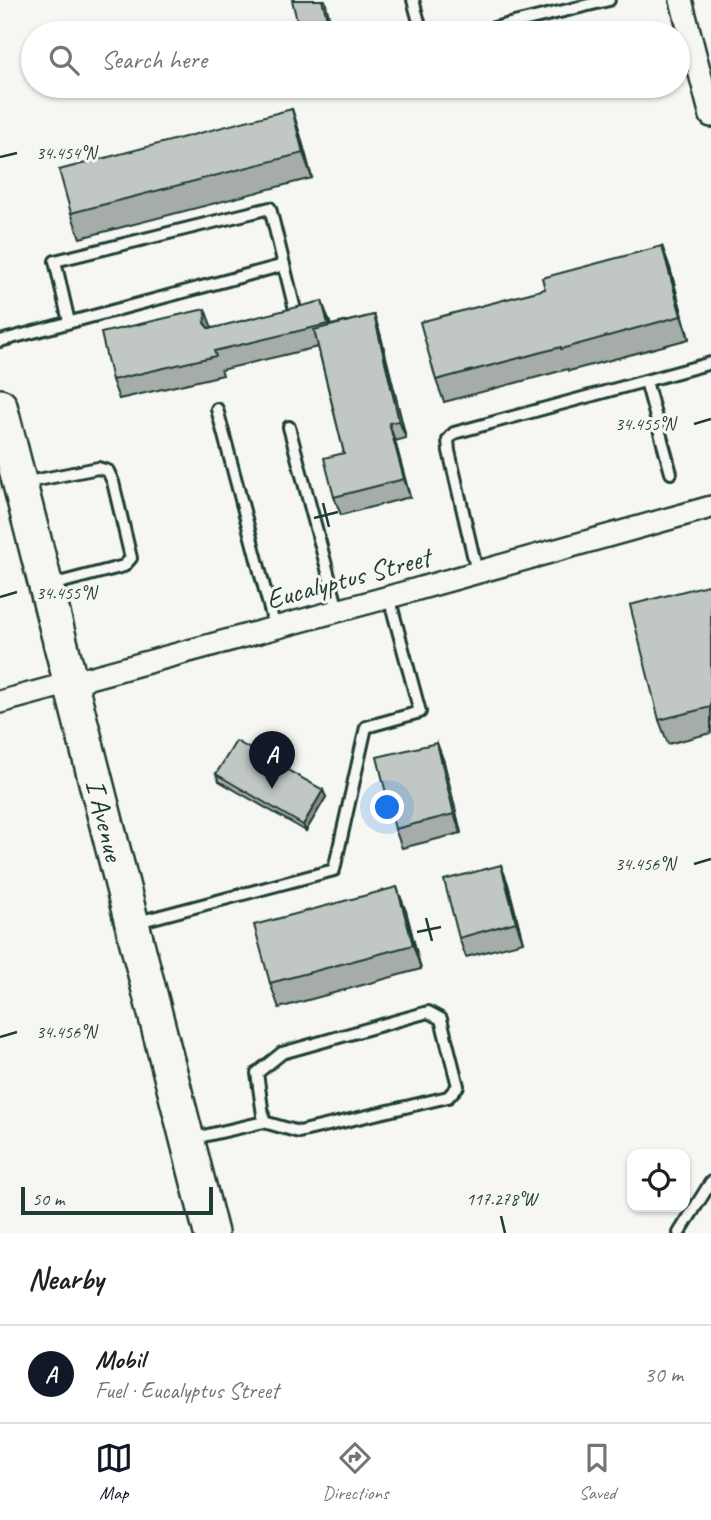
<!DOCTYPE html>
<html lang="en">
<head>
<meta charset="utf-8">
<style>
  :root { --surface:#fff; --page:#f2f2f2; --text:#202124; --muted:#757577; --line:#e0e0e0; --accent:#111827 }
  body { margin:0; font-family:Caveat,sans-serif; background:var(--page); color:var(--text) }
  .controls { position:absolute; right:21px; bottom:21px; display:grid; overflow:hidden; border-radius:14px; box-shadow:0 2px 5px #0004 }
  .controls button { width:63px; height:63px; display:grid; place-items:center; padding:0; border:0; border-bottom:2px solid var(--line); background:var(--surface); color:var(--text); font:35px sans-serif }
  .scale { position:absolute; left:21px; bottom:18px; width:192px; box-sizing:border-box; padding-left:7px; border:4px solid #1f3d34; border-top:0; font-size:19px; line-height:24px; white-space:nowrap; color:#1f3d34; -webkit-text-stroke:5px #f6f6f2; paint-order:stroke }
  .you { position:absolute; left:388px; top:808px; width:24px; height:24px; margin:-18px; border:5px solid #fff; border-radius:50%; background:#1a73e8; box-shadow:0 0 0 10px #1a73e833 }
  .badge { display:grid; place-items:center; width:46px; height:46px; border-radius:50%; background:var(--accent); color:#fff; font-size:23px; font-weight:700 }
  .pin { position:absolute; translate:-50% -58px; filter:drop-shadow(0 2px 4px #0008) }
  .pin::after { content:''; position:absolute; top:37px; width:24px; height:21px; background:inherit; clip-path:polygon(0 0,100% 0,50% 100%) }
  .list { margin:0; padding:0; list-style:none }
  h2 { display:flex; justify-content:space-between; align-items:center; height:91px; margin:0; padding:0 28px; font-size:30px }
  h2 small { font-size:23px; font-weight:400; color:var(--muted) }
  .list li { display:grid; grid-template-columns:46px 1fr auto; gap:21px; align-items:center; box-sizing:border-box; height:98px; padding:0 28px; border-top:2px solid var(--line) }
  .list b { display:block; font-size:26px; white-space:nowrap }
  .list p { margin:0; font-size:23px; white-space:nowrap; color:var(--muted) }
  .list em { font-size:23px; font-style:normal; color:var(--muted) }
  .icon { flex:none; width:38px; height:38px; fill:none; stroke:currentColor; stroke-width:2; stroke-linecap:round; stroke-linejoin:round }
  .map { position:relative; flex:none; width:711px; height:1233px; overflow:hidden }
  .search { position:absolute; background:var(--surface); box-shadow:0 2px 5px #0004; left:21px; right:21px; top:21px; height:77px; display:flex; align-items:center; gap:18px; box-sizing:border-box; padding:0 24px; border-radius:38px; color:var(--muted); font-size:26px }
  .sheet { height:189px; background:var(--surface) }
  nav { display:flex; justify-content:space-around; align-items:center; box-sizing:border-box; height:98px; border-top:2px solid var(--line); background:var(--surface); font-size:19px; color:var(--muted) }
  nav a { display:grid; justify-items:center; gap:4px }
  nav .on { color:var(--accent) }
  .map>svg:first-child { display:block }
  .lines { fill:none; stroke-linecap:round; stroke-linejoin:round }
  .lane-casing { stroke:#1f3d34; stroke-width:16 }
  .street-casing { stroke:#1f3d34; stroke-width:26 }
  .primary-casing { stroke:#1f3d34; stroke-width:38 }
  .lane { stroke:#f6f6f2; stroke-width:10 }
  .street { stroke:#f6f6f2; stroke-width:21 }
  .primary { stroke:#f6f6f2; stroke-width:33 }
  .wall { fill:#a6aca8; stroke:#1f3d34; stroke-width:2 }
  .shaded-wall { fill:#878c88; stroke:#1f3d34; stroke-width:2 }
  .building { fill:#c1c8c3; stroke:#1f3d34; stroke-width:2 }
  .ticks { fill:none; stroke:#1f3d34; stroke-width:2.5 }
  .labels { text-anchor:middle; dominant-baseline:central; stroke-width:6; stroke-linejoin:round; paint-order:stroke }
  .street-label { font-size:28px; fill:#1f3d34; stroke:#f6f6f2 }
  .ticks-label { font-size:18px; text-anchor:middle; fill:#1f3d34; stroke:#f6f6f2; stroke-width:6; stroke-linejoin:round; paint-order:stroke }
</style>
</head>
<body>
<div class="map">
<svg width="711" height="1233" viewBox="0 0 711 1233">
  <rect width="100%" height="100%" fill="#f6f6f2"/>
  <filter id="ink" filterUnits="userSpaceOnUse"><feTurbulence type="fractalNoise" baseFrequency=".0143" numOctaves="2"/><feDisplacementMap in="SourceGraphic" scale="14" xChannelSelector="R" yChannelSelector="G"/><feConvolveMatrix kernelMatrix="1 2 1 2 8 2 1 2 1" color-interpolation-filters="sRGB"/></filter>
  <g filter="url(#ink)">
    <g class="lines">
      <defs>
        <g id="lane">
          <path d="M413,0L422,33"/>
          <path d="M473,33L609,0"/>
          <path d="M69,322L55,261L270,208L284,265"/>
          <path d="M0,341L284,265L297,318"/>
          <path d="M646,381L671,473"/>
          <path d="M217,409L275,628"/>
          <path d="M289,427L338,610"/>
          <path d="M23,483L98,468L108,471L113,482L131,558L124,566L51,585"/>
          <path d="M477,572L449,451L448,440L454,433L711,363"/>
          <path d="M134,923L334,870L366,727L420,712L389,597"/>
          <path d="M190,1139L264,1122L299,1132L448,1097L458,1086L441,1019L428,1012L282,1053L257,1073L264,1122"/>
          <path d="M679,1233L711,1182"/>
        </g>
        <g id="street">
          <path d="M681,0L711,116"/>
          <path d="M0,702L389,597L711,507"/>
        </g>
        <path id="primary" d="M0,406L211,1233"/>
      </defs>
      <use href="#lane" class="lane-casing"/>
      <use href="#street" class="street-casing"/>
      <use href="#primary" class="primary-casing"/>
      <use href="#lane" class="lane"/>
      <use href="#street" class="street"/>
      <use href="#primary" class="primary"/>
    </g>
    <g class="wall">
      <path d="M292,109L300,134L312,178L80,238L71,213Z"/>
      <path d="M662,246L670,268L689,339L569,371L568,369L444,402L436,380L545,289Z"/>
      <path d="M374,315L380,333L406,438L395,441L410,497L341,515L334,497L344,453L318,347L221,370L223,375L119,399L112,380L212,328L329,320L331,325Z"/>
      <path d="M711,584V733L668,744L659,720Z"/>
      <path d="M437,743L444,762L461,833L402,848L395,829Z"/>
      <path d="M216,774L326,797L306,831L219,781Z"/>
      <path d="M501,865L508,884L523,942L466,957L459,938Z"/>
      <path d="M406,911L421,969L279,1008L270,983Z"/>
    </g>
    <g class="shaded-wall">
      <path d="M322,0H325L333,33H331Z"/>
      <path d="M292,109L300,134L312,178L303,153Z"/>
      <path d="M662,246L670,268L689,339L681,316Z"/>
      <path d="M322,301L329,320L335,343L328,324Z"/>
      <path d="M205,309L212,328L213,334L204,323Z"/>
      <path d="M374,315L380,333L406,438L399,421Z"/>
      <path d="M389,423L395,441L410,497L404,479Z"/>
      <path d="M437,743L444,762L461,833L454,814Z"/>
      <path d="M323,790L326,797L306,831L303,825Z"/>
      <path d="M501,865L508,884L523,942L516,922Z"/>
      <path d="M397,887L406,911L421,969L413,945Z"/>
    </g>
    <g class="building">
      <path d="M292,0H322L331,33H300Z"/>
      <path d="M292,109L303,153L71,213L59,170Z"/>
      <path d="M662,246L681,316L561,349V347L436,380L420,322L545,289L542,278Z"/>
      <path d="M322,301L328,324L214,351L216,356L112,380L101,333L205,309L206,315L204,323L208,328H213Z"/>
      <path d="M374,315L399,421L389,423L404,479L334,497L324,458L344,453L314,330Z"/>
      <path d="M711,584V707L659,720L630,605Z"/>
      <path d="M236,741L323,790L303,825L216,774Z"/>
      <path d="M437,743L454,814L395,829L377,757Z"/>
      <path d="M501,865L516,922L459,938L444,880Z"/>
      <path d="M397,887L413,945L270,983L254,925Z"/>
    </g>
  </g>
  <path class="ticks" d="M0,157L17,153M694,424L711,419M323,503L329,527M314,518L338,512M0,597L17,592M694,864L711,859M426,918L432,941M417,932L441,927M0,1037L17,1032M501,1216L505,1233"/>
  <g class="labels">
    <g class="street-label">
      <text transform="translate(348 578) rotate(-15)">Eucalyptus Street</text>
      <text transform="translate(105 820) rotate(76)">I Avenue</text>
    </g>
  </g>
  <g class="ticks-label">
    <text x="66" y="159">34.454°N</text>
    <text x="645" y="430">34.455°N</text>
    <text x="66" y="599">34.455°N</text>
    <text x="645" y="870">34.456°N</text>
    <text x="66" y="1038">34.456°N</text>
    <text x="501" y="1205">117.278°W</text>
  </g>
</svg>
<div class="controls">
<button><svg class="icon" aria-label="locate" viewBox="0 0 24 24"><circle cx="12" cy="12" r="6"/><path d="M12 2v4M12 18v4M2 12h4M18 12h4"/></svg></button>
</div>
<div class="scale">50 m</div>
<div class="you"></div>
<div class="pin badge" style="left:272px;top:789px">A</div>
<div class="search"><svg class="icon" aria-label="search" viewBox="0 0 24 24"><circle cx="10" cy="10" r="6"/><path d="M15 15l6 6"/></svg>Search here</div>
</div>
<section class="sheet">
<h2>Nearby<small></small></h2>
<ul class="list">
<li><span class="badge">A</span><div><b>Mobil</b><p>Fuel · Eucalyptus Street</p></div><em>30 m</em></li>
</ul>
</section>
<nav>
<a class="on"><svg class="icon" aria-label="map" viewBox="0 0 24 24"><path d="M3 6l6-2 6 2 6-2v14l-6 2-6-2-6 2zM9 4v14M15 6v14"/></svg>Map</a>
<a><svg class="icon" aria-label="directions" viewBox="0 0 24 24"><path d="M12 3l9 9-9 9-9-9zM9 14v-3h6M13 9l2 2-2 2"/></svg>Directions</a>
<a><svg class="icon" aria-label="saved" viewBox="0 0 24 24"><path d="M7 4h10v16l-5-4-5 4z"/></svg>Saved</a>
</nav>
</body>
</html>
